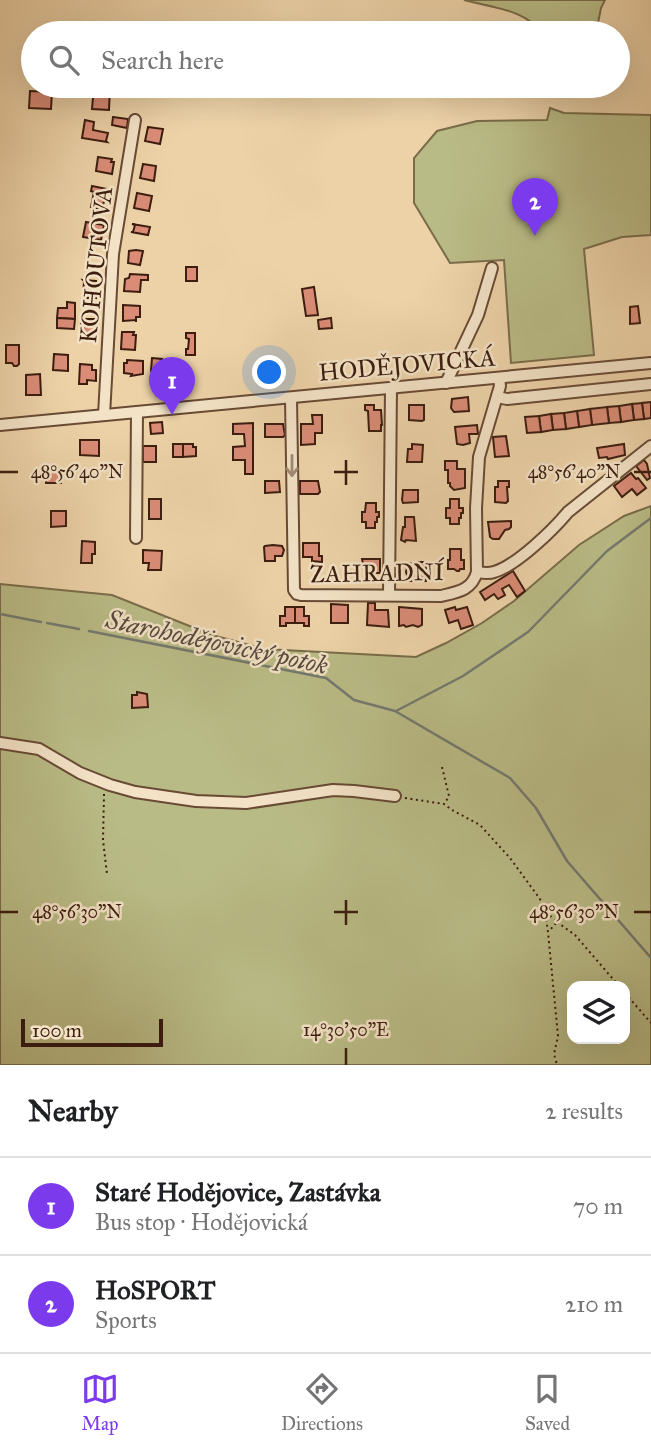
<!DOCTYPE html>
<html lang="en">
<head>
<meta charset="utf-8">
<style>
  :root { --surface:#fff; --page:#f6f6f6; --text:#202124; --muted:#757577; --line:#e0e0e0; --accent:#7c3aed }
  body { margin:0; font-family:"IM FELL Great Primer",serif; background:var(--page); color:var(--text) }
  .controls { position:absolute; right:21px; bottom:21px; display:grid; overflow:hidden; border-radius:14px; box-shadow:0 7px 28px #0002 }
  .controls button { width:63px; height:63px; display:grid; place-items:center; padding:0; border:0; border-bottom:2px solid var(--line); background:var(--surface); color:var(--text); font:35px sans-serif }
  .scale { position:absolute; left:21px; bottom:18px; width:142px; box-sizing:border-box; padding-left:7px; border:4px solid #3c1d0f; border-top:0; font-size:19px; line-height:24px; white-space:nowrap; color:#3c1d0f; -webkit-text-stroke:5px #f3e2c6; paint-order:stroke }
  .you { position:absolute; left:270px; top:373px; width:24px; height:24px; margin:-18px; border:5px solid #fff; border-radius:50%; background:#1a73e8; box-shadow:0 0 0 10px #1a73e833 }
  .badge { display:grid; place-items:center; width:46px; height:46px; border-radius:50%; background:var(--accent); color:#fff; font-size:23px; font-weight:700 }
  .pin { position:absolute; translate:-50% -58px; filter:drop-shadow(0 2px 4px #0008) }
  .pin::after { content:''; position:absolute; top:37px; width:24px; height:21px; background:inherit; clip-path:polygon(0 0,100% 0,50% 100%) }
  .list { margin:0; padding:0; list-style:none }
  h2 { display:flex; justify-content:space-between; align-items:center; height:91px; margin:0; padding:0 28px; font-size:30px }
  h2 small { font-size:23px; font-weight:400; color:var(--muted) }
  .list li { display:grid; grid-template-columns:46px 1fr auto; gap:21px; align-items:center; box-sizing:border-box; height:98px; padding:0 28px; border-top:2px solid var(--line) }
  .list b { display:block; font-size:26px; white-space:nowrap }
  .list p { margin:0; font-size:23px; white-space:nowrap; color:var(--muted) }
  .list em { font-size:23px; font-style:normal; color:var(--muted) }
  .icon { flex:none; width:38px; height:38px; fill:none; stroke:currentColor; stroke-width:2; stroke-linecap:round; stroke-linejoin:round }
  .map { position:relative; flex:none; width:651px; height:1065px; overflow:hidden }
  .search { position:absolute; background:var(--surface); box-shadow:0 7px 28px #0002; left:21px; right:21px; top:21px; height:77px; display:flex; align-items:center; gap:18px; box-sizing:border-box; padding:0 24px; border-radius:38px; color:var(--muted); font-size:26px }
  .sheet { height:287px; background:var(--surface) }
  nav { display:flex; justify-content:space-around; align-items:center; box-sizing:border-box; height:98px; border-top:2px solid var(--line); background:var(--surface); font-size:19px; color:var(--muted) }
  nav a { display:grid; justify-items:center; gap:4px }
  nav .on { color:var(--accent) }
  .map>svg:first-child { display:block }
  .green { fill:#b9bb86; stroke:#7a6c4a; stroke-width:2; fill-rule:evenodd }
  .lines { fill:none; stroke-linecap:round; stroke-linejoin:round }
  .stream { stroke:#74796f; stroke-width:2.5 }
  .building { fill:#da8c77; stroke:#3c1d0f; stroke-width:2 }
  .minor-casing { stroke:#684a35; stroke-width:14 }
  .path { stroke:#3c1d0f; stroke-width:2; stroke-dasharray:2 3.5; stroke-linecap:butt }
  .minor { stroke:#f3e2c6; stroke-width:10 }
  .oneway { stroke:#a18974 }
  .ticks { fill:none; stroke:#3c1d0f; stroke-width:2.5 }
  .labels { text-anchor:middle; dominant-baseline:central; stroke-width:5; stroke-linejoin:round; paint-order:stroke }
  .street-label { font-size:24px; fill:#3c1d0f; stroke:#f3e2c6 }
  .water-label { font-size:26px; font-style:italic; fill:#584b3f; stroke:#f3e2c6 }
  .ticks-label { font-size:18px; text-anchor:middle; fill:#3c1d0f; stroke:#f3e2c6; stroke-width:5; stroke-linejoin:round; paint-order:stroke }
</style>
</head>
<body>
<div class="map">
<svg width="651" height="1065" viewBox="0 0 651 1065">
  <rect width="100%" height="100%" fill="#edd2a8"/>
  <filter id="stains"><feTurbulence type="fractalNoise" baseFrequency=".00286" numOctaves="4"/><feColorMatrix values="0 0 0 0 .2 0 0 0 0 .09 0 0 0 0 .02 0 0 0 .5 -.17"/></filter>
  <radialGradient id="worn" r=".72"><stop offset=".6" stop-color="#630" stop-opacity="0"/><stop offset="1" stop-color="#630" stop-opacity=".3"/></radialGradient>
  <g class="green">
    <path d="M464,0H605L601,8L596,33H541C526,9 489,7 464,0Z"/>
    <path d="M550,108L564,113L651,115V235L622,237L584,249L594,355L511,363L504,260L450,263L414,203V158L437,131L477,121L547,120Z"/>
    <path d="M651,506V1065H0V584L112,595L212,635L264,649L416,657L446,643L482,623L514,601L579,545L624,516ZM572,986H625V1039H572Z"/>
  </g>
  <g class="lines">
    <g class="stream">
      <path d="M0,614L41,622"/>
      <path d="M47,623L79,629"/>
      <path d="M89,631L326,678L354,700L395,711L510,778L536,808L567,861L651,958"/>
      <path d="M396,711L463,676L528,632L607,551L651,518"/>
    </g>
  </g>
  <g class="building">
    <path d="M94,86H110L109,110L92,109Z"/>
    <path d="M30,91L52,92L51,109L29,108Z"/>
    <path d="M113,117L128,119L127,128L112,125Z"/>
    <path d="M85,120L94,122L93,130L108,133L106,141L107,142L82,138Z"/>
    <path d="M148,127L163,129L160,144L145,141Z"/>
    <path d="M98,157L112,159L111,162H114L112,174L96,171Z"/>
    <path d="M143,164L156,166L154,181L140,178Z"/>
    <path d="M92,186L107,189L102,209L91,207L94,192L91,191Z"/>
    <path d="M137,193L152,196L149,211L134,208Z"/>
    <path d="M86,222L104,225L101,240L83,237Z"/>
    <path d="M132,224L150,227L148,235L131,232H133L135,225Z"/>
    <path d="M136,250L143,251L140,265L128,263L129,251Z"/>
    <rect x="186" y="267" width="11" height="14"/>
    <path d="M130,274L148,275V280H141L140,292L124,291L125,279L129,278Z"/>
    <path d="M83,280L96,281V298H82H83L84,281Z"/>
    <path d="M314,287L318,315L306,316L302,289Z"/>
    <path d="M67,302L75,303V319L57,318L58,308H67Z"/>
    <path d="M123,305L140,306V317H136V322V320L123,321Z"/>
    <path d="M638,306L640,323L630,324V307Z"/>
    <path d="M57,318L75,319L74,329L57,328Z"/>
    <path d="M331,318L332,328L319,329L318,320Z"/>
    <path d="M81,319H94V324H98L97,335H89V338H81Z"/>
    <path d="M122,332H134L133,335H136L135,350L121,349Z"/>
    <path d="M186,333H195V355H186V349H188L189,339L186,338Z"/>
    <path d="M6,345H19V364L17,366H14L12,363H6Z"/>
    <path d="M54,354L68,355V371L53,370Z"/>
    <path d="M152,358L162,359L161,372L151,371Z"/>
    <path d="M127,360L143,361V374L131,376L132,374L124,373V363H127Z"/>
    <path d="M80,364L92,365V370H96V381L87,380V384H79Z"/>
    <path d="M40,374L41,395H26V375Z"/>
    <path d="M468,397L469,411L454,412L451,408L452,399Z"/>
    <path d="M651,402V418L644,419L642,403Z"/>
    <path d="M642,403L644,419L634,420L632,404Z"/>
    <path d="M632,404L634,420L621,422L619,406Z"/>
    <path d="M365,405H374V410H381L382,425H381V431H369L368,411L365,410Z"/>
    <path d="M409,405H424V420L422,421L409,420Z"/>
    <path d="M619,406L621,422L609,423L607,407Z"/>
    <path d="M607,407L609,423L592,425L590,409Z"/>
    <path d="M590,409L592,425L579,427L577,411Z"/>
    <path d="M577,411L579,427L566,429L564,413Z"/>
    <path d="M564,413L566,429L553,430L551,414Z"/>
    <path d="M551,414L553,430L541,432L539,416Z"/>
    <path d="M312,415H322V433H315V444L301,445V424H313Z"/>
    <path d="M539,416L541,432L527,433L525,417Z"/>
    <path d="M162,422L163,433L151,434L150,423Z"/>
    <path d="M253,423V474H245V460H233V447L245,446L244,434H233V424Z"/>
    <path d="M265,424H283L285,435L283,437H265Z"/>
    <path d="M477,425L478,434H469L470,443L463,445L457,444L455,427Z"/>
    <path d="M506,436L509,456L495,457L493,437Z"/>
    <path d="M80,440H99V456L80,455Z"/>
    <rect x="173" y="444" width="10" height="13"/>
    <path d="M183,444H193V447H196V456L183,457Z"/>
    <path d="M412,444L423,445L422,462H407L408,449H412Z"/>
    <path d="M624,444L625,455L608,459L607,457L599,458L597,448Z"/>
    <rect x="143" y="446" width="13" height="16"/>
    <path d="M644,460L647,464L650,478L647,480L636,466Z"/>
    <path d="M445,461H457V469H465V488L454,490L450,486V483H448V470H445Z"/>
    <rect x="46" y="468" width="15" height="15"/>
    <path d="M631,473L636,479L638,478L646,488L637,495L632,489L622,497L614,486Z"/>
    <path d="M265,481H279L280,492L265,493Z"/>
    <path d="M300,481H318L320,492L318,494H300Z"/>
    <path d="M498,481H509V487H507L508,501L506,503L495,502V487H498Z"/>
    <path d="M403,490H418V502L403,503L402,500Z"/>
    <rect x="149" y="499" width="12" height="20"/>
    <path d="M450,499H459V508H463V513H461V518H459V524H450V518H446V508H450Z"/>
    <path d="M366,503H376V512H379V517H377V522H375V528H366V522H362V512H365Z"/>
    <path d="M51,511H66V527V526L51,527Z"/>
    <path d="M405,517H414L416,541L406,540L405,542L401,540L403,527H405Z"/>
    <path d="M511,521V527L509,529L505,530L499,539H493L490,537L488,522Z"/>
    <path d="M82,541L95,542V554H92V563H81Z"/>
    <path d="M303,543H319V556H322V562L312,561V557H303Z"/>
    <path d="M273,545L282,546L284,550L282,556H275V561H265L264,547L265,546Z"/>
    <path d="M450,549H461V560H464V569H460L459,571H457L454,569H448V560H450Z"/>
    <path d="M143,550L162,551L161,570H148L149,563H143Z"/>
    <path d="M362,559H380V573H365Z"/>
    <path d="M420,562H426V581H409L406,572L408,564Z"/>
    <path d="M513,571L525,591L517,597L509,585L502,589L505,595L498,599L494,594L485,600L480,592Z"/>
    <path d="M368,603H375V610H388L389,627L367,625Z"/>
    <path d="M331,604L348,605V623H331Z"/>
    <path d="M285,607H295V623H286V626H280V616H285Z"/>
    <path d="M295,607H304V616H309V626H304V623H295Z"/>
    <path d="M399,607L422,609V625L418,627L413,625L406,627L404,625L399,626Z"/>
    <path d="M455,607L456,610L467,607L473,625L461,629L458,620L449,623L445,610Z"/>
    <path d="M137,692L147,694L148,707L132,708V695H137Z"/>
  </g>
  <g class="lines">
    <defs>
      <g id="minor">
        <path d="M446,383L478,315L492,268"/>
        <path d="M497,397L507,399L651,384"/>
        <path d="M291,398L294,590L297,594L301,595L441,596C458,592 472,590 477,572L476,508L479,457L500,386L499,378"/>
        <path d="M104,415L113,254L135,120"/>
        <path d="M0,425L651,363"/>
        <path d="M136,538L137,412"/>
        <path d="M477,572C483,573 488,574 494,572C516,566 553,530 568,512L651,446"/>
        <path d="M389,595L391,388"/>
        <path d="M0,743L39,749L80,773L110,785L135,792L196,801L246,803L333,790L354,791L395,796"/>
      </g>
    </defs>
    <use href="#minor" class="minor-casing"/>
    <g class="path">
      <path d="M442,767L449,796L445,803"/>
      <path d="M104,794L103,840L107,874"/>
      <path d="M405,798L444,804L452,810L480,825L510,858L540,899L545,911L548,932L558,1036L554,1054L557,1065"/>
      <path d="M546,912L557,922L550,930"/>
      <path d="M557,922L575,935L619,986"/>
      <path d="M625,993L651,1023"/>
    </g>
    <use href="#minor" class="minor"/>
  </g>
  <defs><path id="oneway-shaft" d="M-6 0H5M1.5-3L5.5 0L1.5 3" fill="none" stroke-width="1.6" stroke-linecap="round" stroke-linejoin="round" transform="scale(1.75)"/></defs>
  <use class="oneway" href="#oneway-shaft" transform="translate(292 466) rotate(90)"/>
  <path class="ticks" d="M346,460V485M0,472H18M334,472H358M634,472H651M346,900V925M0,912H18M334,912H358M634,912H651M346,1048V1065"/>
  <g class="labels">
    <g class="street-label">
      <text transform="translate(96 265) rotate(-84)">KOHOUTOVA</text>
      <text transform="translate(407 365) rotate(-5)">HODĚJOVICKÁ</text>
      <text transform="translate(377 573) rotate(-1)">ZAHRADNÍ</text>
    </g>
    <g class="water-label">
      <text transform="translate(217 642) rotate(12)">Starohodějovický potok</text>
    </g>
  </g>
  <g class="ticks-label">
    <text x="77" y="478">48°56'40"N</text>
    <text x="574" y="478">48°56'40"N</text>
    <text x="77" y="918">48°56'30"N</text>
    <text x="574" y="918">48°56'30"N</text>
    <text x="346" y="1036">14°30'50"E</text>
  </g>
  <rect width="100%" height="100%" filter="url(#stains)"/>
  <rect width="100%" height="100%" fill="url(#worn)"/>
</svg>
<div class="controls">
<button><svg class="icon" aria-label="layers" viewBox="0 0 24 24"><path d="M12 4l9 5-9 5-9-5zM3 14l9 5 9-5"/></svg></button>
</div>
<div class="scale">100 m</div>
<div class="you"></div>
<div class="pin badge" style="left:172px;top:415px">1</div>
<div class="pin badge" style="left:535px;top:236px">2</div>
<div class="search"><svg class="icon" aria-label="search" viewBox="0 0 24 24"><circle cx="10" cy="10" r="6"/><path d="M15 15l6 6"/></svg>Search here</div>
</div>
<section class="sheet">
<h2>Nearby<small>2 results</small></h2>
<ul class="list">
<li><span class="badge">1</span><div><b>Staré Hodějovice, Zastávka</b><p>Bus stop · Hodějovická</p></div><em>70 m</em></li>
<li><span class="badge">2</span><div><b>HoSPORT</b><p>Sports</p></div><em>210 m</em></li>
</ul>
</section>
<nav>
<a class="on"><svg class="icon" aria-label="map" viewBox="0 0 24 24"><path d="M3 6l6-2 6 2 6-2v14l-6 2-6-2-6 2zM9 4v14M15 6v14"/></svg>Map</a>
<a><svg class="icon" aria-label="directions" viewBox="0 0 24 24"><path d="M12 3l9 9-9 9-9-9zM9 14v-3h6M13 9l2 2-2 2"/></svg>Directions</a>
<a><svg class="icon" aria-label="saved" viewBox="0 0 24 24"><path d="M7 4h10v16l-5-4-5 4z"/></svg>Saved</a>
</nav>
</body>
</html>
